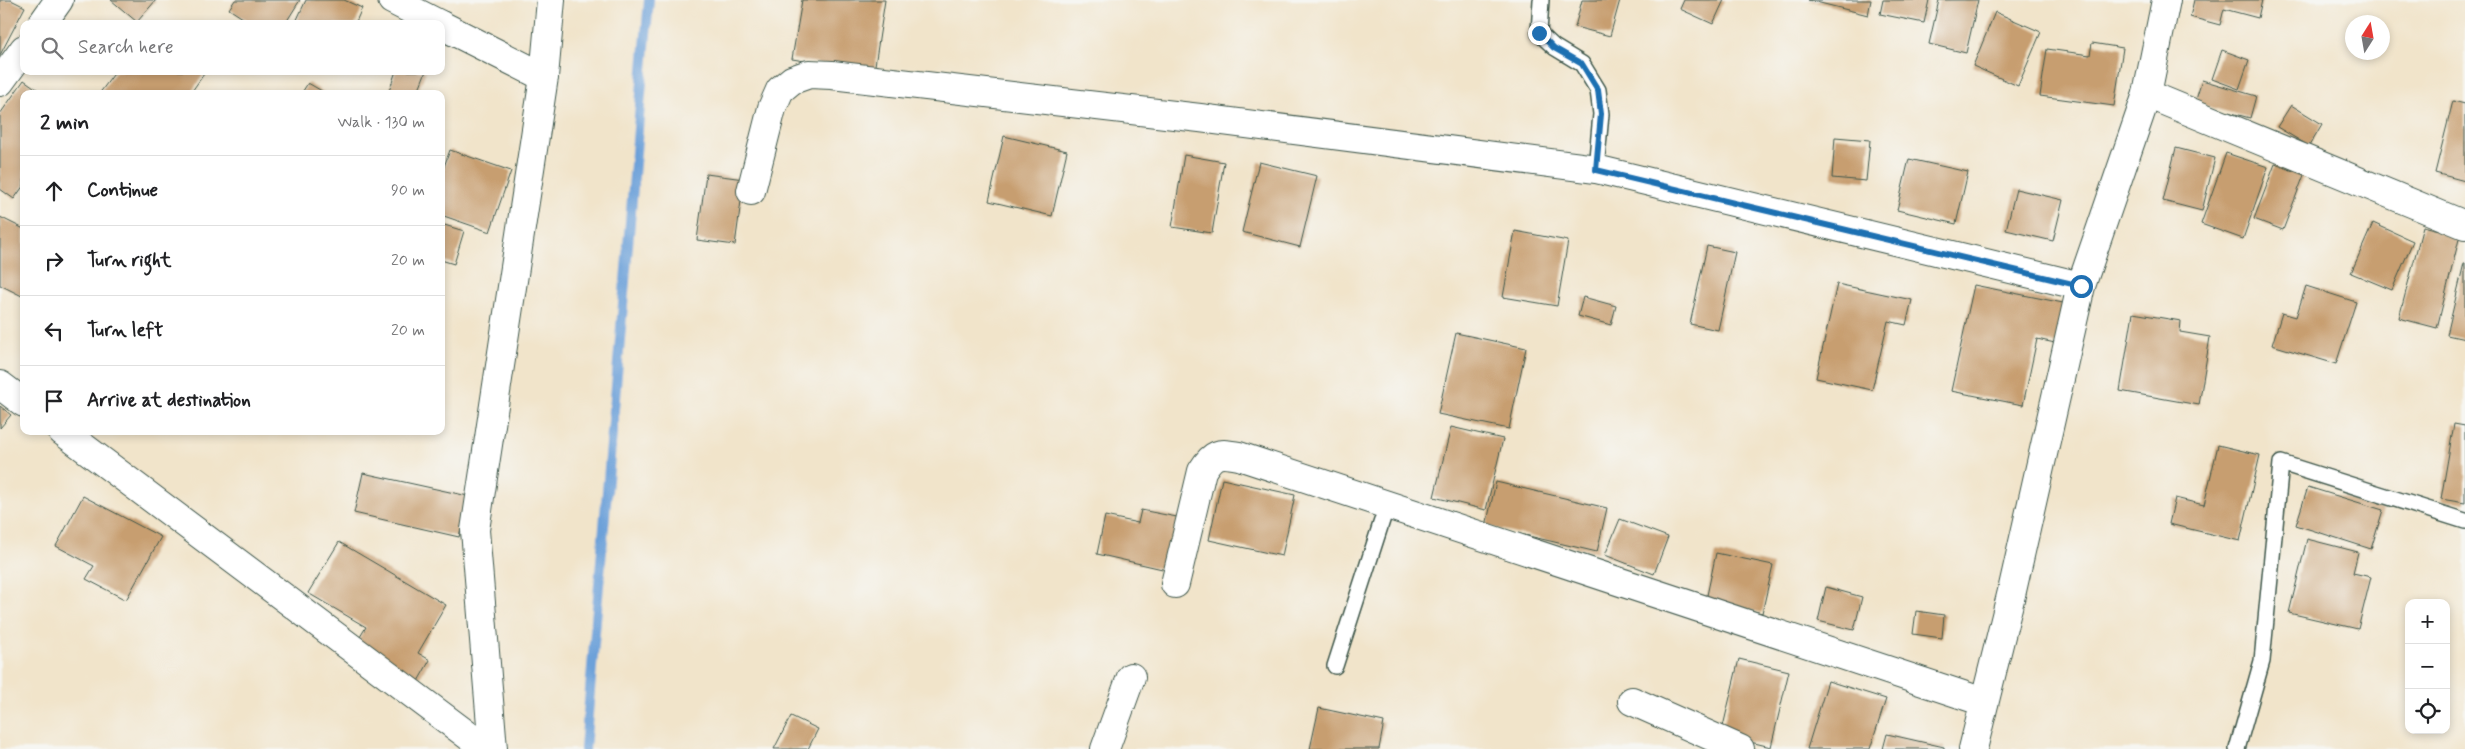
<!DOCTYPE html>
<html lang="en">
<head>
<meta charset="utf-8">
<style>
  :root { --surface:#fff; --page:#f6f6f6; --text:#202124; --muted:#757577; --line:#e0e0e0 }
  body { margin:0; font-family:Mynerve,sans-serif; background:var(--page); color:var(--text) }
  .controls { position:absolute; right:15px; bottom:15px; display:grid; overflow:hidden; border-radius:10px; box-shadow:0 2px 8px #0003 }
  .controls button { width:45px; height:45px; display:grid; place-items:center; padding:0; border:0; border-bottom:1px solid var(--line); background:var(--surface); color:var(--text); font:25px sans-serif }
  .compass { position:absolute; left:2345px; top:15px; width:45px; height:45px; border-radius:50%; background:var(--surface); box-shadow:0 2px 8px #0003; rotate:11deg }
  .stop { position:absolute; width:15px; height:15px; margin:-11px; border:4px solid #1f6fb2; border-radius:50%; background:#fff }
  .stop.end { background:#1f6fb2; border-color:#fff; box-shadow:0 1px 5px #0008 }
  .list { margin:0; padding:0; list-style:none }
  h2 { display:flex; justify-content:space-between; align-items:center; height:65px; margin:0; padding:0 20px; font-size:21px }
  h2 small { font-size:16px; font-weight:400; color:var(--muted) }
  .list li { display:grid; grid-template-columns:32px 1fr auto; gap:15px; align-items:center; box-sizing:border-box; height:70px; padding:0 20px; border-top:1px solid var(--line) }
  .list b { display:block; font-size:19px; white-space:nowrap }
  .list em { font-size:16px; font-style:normal; color:var(--muted) }
  .icon { flex:none; width:28px; height:28px; fill:none; stroke:currentColor; stroke-width:2; stroke-linecap:round; stroke-linejoin:round }
  .map { position:relative; flex:none; width:2465px; height:749px; overflow:hidden }
  .search { position:absolute; background:var(--surface); box-shadow:0 2px 8px #0003; left:20px; top:20px; width:425px; height:55px; display:flex; align-items:center; gap:12px; box-sizing:border-box; padding:0 18px; border-radius:10px; color:var(--muted); font-size:19px }
  .panel { position:absolute; background:var(--surface); box-shadow:0 2px 8px #0003; left:20px; top:90px; width:425px; height:345px; border-radius:10px }
  .map>svg:first-child { display:block }
  .lines { fill:none; stroke-linecap:round; stroke-linejoin:round }
  .stream { stroke:#6da1d9; stroke-width:10 }
  .building { fill:#c79e70 }
  .service-casing { stroke:#3e564a; stroke-width:18 }
  .minor-casing { stroke:#3e564a; stroke-width:30 }
  .tertiary-casing { stroke:#3e564a; stroke-width:30 }
  .service { stroke:#fff; stroke-width:15 }
  .minor { stroke:#fff; stroke-width:28 }
  .tertiary { stroke:#fff; stroke-width:28 }
  .route { stroke:#1f6fb2; stroke-width:6 }
</style>
</head>
<body>
<div class="map">
<svg width="2465" height="749" viewBox="0 0 2465 749">
  <rect width="100%" height="100%" fill="#f6f6f2"/>
  <filter id="ink" filterUnits="userSpaceOnUse"><feTurbulence type="fractalNoise" baseFrequency=".02" numOctaves="2"/><feDisplacementMap in="SourceGraphic" scale="10" xChannelSelector="R" yChannelSelector="G"/><feConvolveMatrix kernelMatrix="1 2 1 2 8 2 1 2 1" color-interpolation-filters="sRGB"/></filter>
  <filter id="wash" filterUnits="userSpaceOnUse"><feTurbulence type="fractalNoise" baseFrequency=".0096" numOctaves="4" result="noise"/><feDisplacementMap in="SourceGraphic" scale="20" xChannelSelector="R" yChannelSelector="G"/><feGaussianBlur stdDeviation="1.12" result="paint"/><feColorMatrix in="noise" values="0 0 0 0 0 0 0 0 0 0 0 0 0 0 0 0 0 1.4 0 .05"/><feComposite in="paint" operator="in"/></filter>
  <g filter="url(#wash)">
    <rect width="100%" height="100%" fill="#f1e4ca"/>
    <g class="lines">
      <path class="stream" d="M585,749L649,0"/>
    </g>
    <g id="blocks">
      <g class="building">
        <path d="M0,0H11L25,7L0,55Z"/>
        <path d="M111,0H156L137,22Z"/>
        <path d="M235,0H300L285,24H252L229,9Z"/>
        <path d="M306,0H344L362,8L355,24H295Z"/>
        <path d="M802,0H885L874,72L792,59Z"/>
        <path d="M1582,0H1620L1610,36L1575,27Z"/>
        <path d="M1684,0H1724L1713,24L1680,9Z"/>
        <path d="M1808,0H1871L1868,15Z"/>
        <path d="M1883,0H1929L1924,23L1880,14Z"/>
        <path d="M1939,0H1978L1966,53L1929,44Z"/>
        <path d="M2194,0H2262L2258,18L2224,9L2220,25L2190,17Z"/>
        <path d="M1995,12L2041,32L2018,86L1973,66Z"/>
        <path d="M2092,43L2123,48L2114,106L2040,96L2047,49L2090,55Z"/>
        <path d="M2222,50L2249,60L2239,89L2212,79Z"/>
        <path d="M116,71H206L190,94H99Z"/>
        <path d="M396,71H426L417,94H388Z"/>
        <path d="M24,80L44,94H24V185L14,199L0,189V114Z"/>
        <path d="M2202,80L2256,96L2250,118L2195,103Z"/>
        <path d="M308,83L327,94H301Z"/>
        <path d="M2453,101L2465,104V181L2435,173Z"/>
        <path d="M2291,105L2322,124L2309,146L2277,127Z"/>
        <path d="M1004,136L1067,151L1052,216L989,201Z"/>
        <path d="M1835,137L1870,140L1866,181L1832,178Z"/>
        <path d="M2176,148L2215,158L2202,211L2163,201Z"/>
        <path d="M450,150L511,171L490,232L441,215V175Z"/>
        <path d="M2226,153L2268,167L2243,239L2201,224Z"/>
        <path d="M1184,155L1224,162L1212,233L1172,227Z"/>
        <path d="M1909,159L1968,172L1956,224L1897,210Z"/>
        <path d="M1259,162L1317,176L1300,247L1242,232Z"/>
        <path d="M2275,164L2304,175L2283,230L2254,219Z"/>
        <path d="M706,174L744,179L735,245L697,240Z"/>
        <path d="M2016,189L2063,200L2053,241L2006,230Z"/>
        <path d="M0,217L24,229V297L0,285Z"/>
        <path d="M2373,223L2413,241L2392,290L2351,273Z"/>
        <path d="M441,224L464,231L454,264L441,260Z"/>
        <path d="M2423,226L2460,235L2437,328L2399,318Z"/>
        <path d="M1515,231L1568,241L1557,306L1503,297Z"/>
        <path d="M1707,246L1735,252L1718,330L1690,324Z"/>
        <path d="M2464,263H2465V339L2447,335Z"/>
        <path d="M1837,284L1912,300L1906,325L1888,321L1872,390L1816,378Z"/>
        <path d="M1974,285L2073,305L2064,345L2037,339L2023,405L1951,391Z"/>
        <path d="M2306,286L2356,302L2336,364L2272,345L2282,313L2296,317Z"/>
        <path d="M1583,297L1616,306L1611,325L1578,316Z"/>
        <path d="M2133,313L2181,321L2180,332L2210,337L2199,405L2120,391Z"/>
        <path d="M1456,333L1526,348L1509,429L1438,414Z"/>
        <path d="M0,406L11,415L0,428Z"/>
        <path d="M2454,424L2465,426V503L2441,499Z"/>
        <path d="M1451,427L1503,439L1486,510L1434,497Z"/>
        <path d="M2218,445L2260,455L2240,541L2169,524L2175,498L2204,505Z"/>
        <path d="M363,473L468,496L459,537L354,513Z"/>
        <path d="M1222,479L1295,495L1282,556L1209,540Z"/>
        <path d="M1496,482L1607,508L1597,552L1486,526Z"/>
        <path d="M2308,487L2383,510L2371,549L2296,525Z"/>
        <path d="M83,496L161,537L126,600L86,579L94,566L56,546Z"/>
        <path d="M1141,510L1182,518L1171,571L1097,554L1105,516L1138,523Z"/>
        <path d="M1620,519L1668,537L1654,574L1605,555Z"/>
        <path d="M2307,539L2358,552L2353,573L2371,577L2358,629L2289,613Z"/>
        <path d="M339,542L446,605L418,653L430,660L417,683L354,647L366,627L308,593Z"/>
        <path d="M1716,553L1773,565L1762,613L1706,600Z"/>
        <path d="M1826,587L1862,597L1854,630L1818,621Z"/>
        <path d="M1916,611L1944,615L1942,638L1913,634Z"/>
        <path d="M1739,659L1789,671L1771,747L1721,735Z"/>
        <path d="M1828,681L1886,699L1870,749H1807Z"/>
        <path d="M1319,708L1384,722L1379,749H1310Z"/>
        <path d="M791,716L818,729L808,749H774Z"/>
        <path d="M1887,734L1944,747V749H1883Z"/>
      </g>
    </g>
  </g>
  <g filter="url(#ink)">
    <use href="#blocks" fill-opacity="0" stroke="#3e564a" stroke-width="1"/>
    <g class="lines">
      <defs>
        <g id="service">
          <path d="M1541,0L1539,33L1554,47L1582,64L1598,90L1601,114L1596,169"/>
          <path d="M1335,666L1387,505"/>
          <path d="M2237,749L2262,661L2281,463L2465,521"/>
        </g>
        <g id="minor">
          <path d="M392,0L439,24"/>
          <path d="M42,24L59,0"/>
          <path d="M441,25L544,77"/>
          <path d="M0,82L24,49"/>
          <path d="M2147,94L2465,225"/>
          <path d="M751,191L772,108L780,90L792,80L809,74L832,75L1200,118L1596,169L2081,286"/>
          <path d="M0,385L24,403"/>
          <path d="M62,431L486,749"/>
          <path d="M1175,584L1202,471C1213,453 1218,452 1239,456L1984,702"/>
          <path d="M1632,701L1740,749"/>
          <path d="M1105,749L1131,677"/>
          <path d="M1973,749L2012,591L2081,286L2147,94L2166,0"/>
        </g>
        <path id="tertiary" d="M493,749L475,530L544,77L551,0"/>
      </defs>
      <use href="#service" class="service-casing"/>
      <use href="#minor" class="minor-casing"/>
      <use href="#tertiary" class="tertiary-casing"/>
      <use href="#service" class="service"/>
      <use href="#minor" class="minor"/>
      <use href="#tertiary" class="tertiary"/>
    </g>
  </g>
  <g class="lines" filter="url(#ink)">
    <path class="route" d="M1539,33L1554,48L1582,64L1598,90L1601,114L1596,170L2081,286"/>
  </g>
</svg>
<div class="controls">
<button>+</button>
<button>−</button>
<button><svg class="icon" aria-label="locate" viewBox="0 0 24 24"><circle cx="12" cy="12" r="6"/><path d="M12 2v4M12 18v4M2 12h4M18 12h4"/></svg></button>
</div>
<svg class="compass" viewBox="-18 -18 36 36"><path d="M0-13l5 13h-10z" fill="#e53935"/><path d="M0 13l5-13h-10z" fill="#757577"/></svg>
<div class="stop" style="left:2081px;top:286px"></div>
<div class="stop end" style="left:1539px;top:33px"></div>
<div class="search"><svg class="icon" aria-label="search" viewBox="0 0 24 24"><circle cx="10" cy="10" r="6"/><path d="M15 15l6 6"/></svg>Search here</div>
<section class="panel">
<h2>2 min<small>Walk · 130 m</small></h2>
<ul class="list">
<li><svg class="icon" aria-label="ahead" viewBox="0 0 24 24"><path d="M12 20V5M6 11l6-6 6 6"/></svg><div><b>Continue</b></div><em>90 m</em></li>
<li><svg class="icon" aria-label="right" viewBox="0 0 24 24"><path d="M7 20v-9h11M14 6l5 5-5 5"/></svg><div><b>Turn right</b></div><em>20 m</em></li>
<li><svg class="icon" aria-label="left" viewBox="0 0 24 24"><path d="M17 20v-9H6M10 6l-5 5 5 5"/></svg><div><b>Turn left</b></div><em>20 m</em></li>
<li><svg class="icon" aria-label="arrive" viewBox="0 0 24 24"><path d="M6 21V4h12l-3 4 3 4H6"/></svg><div><b>Arrive at destination</b></div></li>
</ul>
</section>
</div>
</body>
</html>
